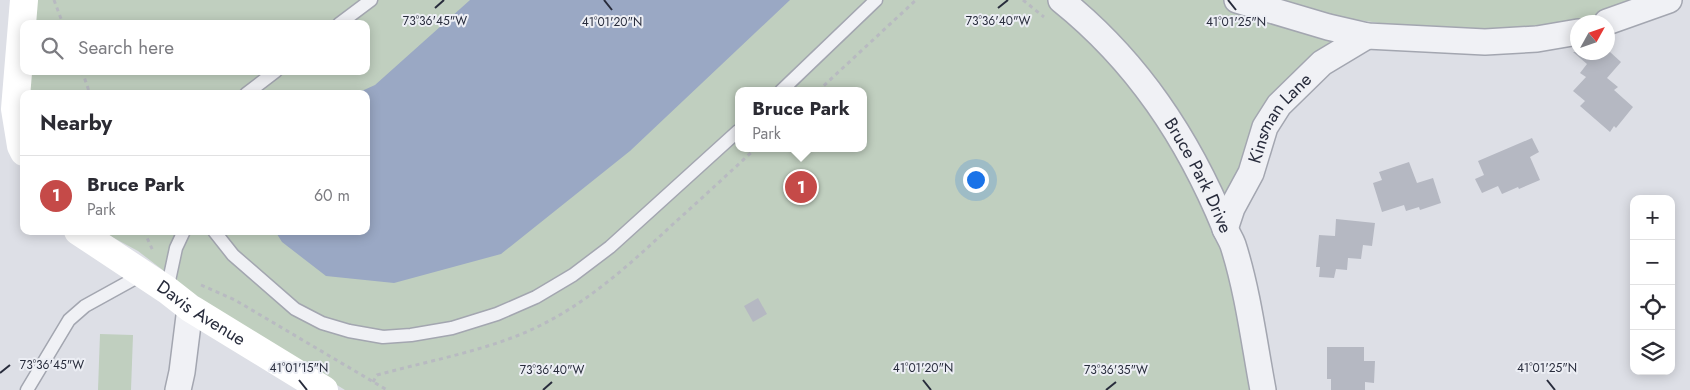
<!DOCTYPE html>
<html lang="en">
<head>
<meta charset="utf-8">
<style>
  :root { --surface:#fff; --page:#f7f7f7; --text:#2b2b33; --muted:#7c7c81; --line:#e1e1e2; --accent:#c54a48 }
  body { margin:0; font-family:Jost,sans-serif; background:var(--page); color:var(--text) }
  .controls { position:absolute; right:15px; bottom:15px; display:grid; overflow:hidden; border-radius:10px; box-shadow:0 2px 12px #0003 }
  .controls button { width:45px; height:45px; display:grid; place-items:center; padding:0; border:0; border-bottom:1px solid var(--line); background:var(--surface); color:var(--text); font:25px sans-serif }
  .compass { position:absolute; left:1570px; top:15px; width:45px; height:45px; border-radius:50%; background:var(--surface); box-shadow:0 2px 12px #0003; rotate:50deg }
  .you { position:absolute; left:975px; top:179px; width:18px; height:18px; margin:-12px; border:4px solid #fff; border-radius:50%; background:#1a73e8; box-shadow:0 0 0 8px #1a73e833 }
  .badge { display:grid; place-items:center; width:32px; height:32px; border-radius:50%; background:var(--accent); color:#fff; font-size:16px; font-weight:700 }
  .pin { position:absolute; translate:-50% -50%; border:2px solid #fff; box-shadow:0 1px 5px #0006 }
  .popup { position:absolute; left:735px; top:87px; width:132px; height:65px; box-sizing:border-box; display:grid; place-content:center; border-radius:10px; background:var(--surface); filter:drop-shadow(0 1px 4px #0005); font-size:16px; white-space:nowrap; color:var(--muted) }
  .popup b { font-size:19px; color:var(--text) }
  .popup::after { content:''; position:absolute; left:50%; top:100%; margin-left:-10px; border:10px solid transparent; border-top-color:var(--surface) }
  .list { margin:0; padding:0; list-style:none }
  h2 { display:flex; justify-content:space-between; align-items:center; height:65px; margin:0; padding:0 20px; font-size:21px }
  h2 small { font-size:16px; font-weight:400; color:var(--muted) }
  .list li { display:grid; grid-template-columns:32px 1fr auto; gap:15px; align-items:center; box-sizing:border-box; height:80px; padding:0 20px; border-top:1px solid var(--line) }
  .list b { display:block; font-size:19px; white-space:nowrap }
  .list p { margin:0; font-size:16px; white-space:nowrap; color:var(--muted) }
  .list em { font-size:16px; font-style:normal; color:var(--muted) }
  .icon { flex:none; width:28px; height:28px; fill:none; stroke:currentColor; stroke-width:2; stroke-linecap:round; stroke-linejoin:round }
  .map { position:relative; flex:none; width:1690px; height:390px; overflow:hidden }
  .search { position:absolute; background:var(--surface); box-shadow:0 2px 12px #0003; left:20px; top:20px; width:350px; height:55px; display:flex; align-items:center; gap:12px; box-sizing:border-box; padding:0 18px; border-radius:10px; color:var(--muted); font-size:19px }
  .panel { position:absolute; background:var(--surface); box-shadow:0 2px 12px #0003; left:20px; top:90px; width:350px; height:145px; border-radius:10px }
  .map>svg:first-child { display:block }
  .green { fill:#c0cfbf; fill-rule:evenodd }
  .water { fill:#9aa8c4 }
  .building { fill:#b5b8c2 }
  .lines { fill:none; stroke-linecap:round; stroke-linejoin:round }
  .service-casing { stroke:#a3a6b0; stroke-width:15 }
  .minor-casing { stroke:#a3a6b0; stroke-width:28 }
  .path { stroke:#b8bac1; stroke-width:3; stroke-dasharray:4 4; stroke-linecap:butt }
  .service { stroke:#f0f1f5; stroke-width:12 }
  .minor { stroke:#f0f1f5; stroke-width:25 }
  .secondary { stroke:#fff; stroke-width:28 }
  .ticks { fill:none; stroke:#282c3c; stroke-width:2 }
  .labels { text-anchor:middle; dominant-baseline:central; stroke-width:4; stroke-linejoin:round; paint-order:stroke }
  .street-label { font-size:18px; fill:#282c3c; stroke:#eceef4 }
  .ticks-label { font-size:12px; text-anchor:middle; fill:#282c3c; stroke:#eceef4; stroke-width:4; stroke-linejoin:round; paint-order:stroke }
</style>
</head>
<body>
<div class="map">
<svg width="1690" height="390" viewBox="0 0 1690 390">
  <rect width="100%" height="100%" fill="#dddfe6"/>
  <g class="green">
    <path d="M35,0H1641C1604,15 1563,28 1523,30C1462,33 1400,27 1340,17L1326,50L1230,197L1237,306L1249,390H345L207,304L138,251L101,231H366V94H27L28,71H366V24H33ZM738,91H864V148H738Z"/>
    <path d="M100,334L133,335L131,390H98Z"/>
  </g>
  <path class="water" d="M470,0H790L630,151L501,254L394,283L326,276L282,242L275,231H366V94H355L375,85Z"/>
  <g class="building">
    <path d="M1573,52H1610L1621,62L1607,78L1618,87L1614,90L1633,107L1616,128L1614,126L1610,132L1580,106L1585,101L1573,91L1586,77L1580,73L1587,64Z"/>
    <path d="M1532,138L1539,152L1530,157L1540,180L1519,189L1518,187L1502,194L1498,186L1482,193L1475,179L1484,175L1478,161Z"/>
    <path d="M1409,162L1417,183L1433,178L1441,203L1420,210L1419,207L1406,211L1404,205L1382,212L1373,183L1382,180L1379,172Z"/>
    <path d="M1336,219L1375,223L1372,246L1363,245L1361,259L1348,258L1347,270L1336,269L1334,278L1319,277L1320,267H1316L1319,235L1335,236Z"/>
    <path d="M758,298L767,314L753,322L744,306Z"/>
    <path d="M1327,347H1364V361H1375L1374,383L1365,382V390H1331V379H1327Z"/>
  </g>
  <g class="lines">
    <defs>
      <g id="service">
        <path d="M339,24L371,0"/>
        <path d="M781,91L876,0"/>
        <path d="M246,94L276,71"/>
        <path d="M214,231L233,255L295,309L322,323L349,331L383,337L411,335L452,328L497,314L536,297L573,275L610,247L738,131"/>
        <path d="M167,290L176,248L184,231"/>
        <path d="M27,390L69,320L85,306L143,274"/>
      </g>
      <g id="minor">
        <path id="s1" d="M1061,0C1137,61 1188,138 1225,228C1227,234 1231,239 1233,245C1248,292 1254,342 1263,390"/>
        <path d="M1237,0L1328,27L1367,36L1485,42L1537,39L1578,32"/>
        <path d="M1607,22L1669,0"/>
        <path id="s2" d="M1225,229L1232,208L1251,173L1265,127L1279,105L1322,63L1367,36"/>
        <path d="M178,390L182,372L190,308"/>
      </g>
    </defs>
    <use href="#service" class="service-casing"/>
    <use href="#minor" class="minor-casing"/>
    <g class="path">
      <path d="M54,0L63,24"/>
      <path d="M1023,0L1044,17"/>
      <path d="M82,71L90,94"/>
      <path d="M818,91L916,0"/>
      <path d="M144,231L153,251"/>
      <path d="M201,285L235,300L387,390"/>
      <path d="M373,382L377,375C424,362 474,353 519,335C579,311 626,268 672,225C700,200 728,174 756,148"/>
    </g>
    <use href="#service" class="service"/>
    <use href="#minor" class="minor"/>
    <g class="secondary">
      <path d="M24,0L15,109L21,146L24,152"/>
      <path id="s3" d="M78,231L167,290L190,308L324,390"/>
    </g>
  </g>
  <path class="ticks" d="M604,0L612,10M1228,0L1236,10M435,8L444,0M998,8L1008,0M0,373L10,365M299,380L307,390M923,380L931,390M1547,380L1555,390M543,390L552,382M1106,390L1116,382"/>
  <g class="labels">
    <g class="street-label">
      <text stroke="none"><textPath href="#s2" startOffset="125">Kinsman Lane</textPath></text>
      <text stroke="none"><textPath href="#s1" startOffset="225">Bruce Park Drive</textPath></text>
      <text stroke="none"><textPath href="#s3" startOffset="148">Davis Avenue</textPath></text>
    </g>
  </g>
  <g class="ticks-label">
    <text x="435" y="25">73°36'45"W</text>
    <text x="998" y="25">73°36'40"W</text>
    <text x="612" y="26">41°01'20"N</text>
    <text x="1236" y="26">41°01'25"N</text>
    <text x="52" y="369">73°36'45"W</text>
    <text x="299" y="372">41°01'15"N</text>
    <text x="923" y="372">41°01'20"N</text>
    <text x="1547" y="372">41°01'25"N</text>
    <text x="552" y="374">73°36'40"W</text>
    <text x="1116" y="374">73°36'35"W</text>
  </g>
</svg>
<div class="controls">
<button>+</button>
<button>−</button>
<button><svg class="icon" aria-label="locate" viewBox="0 0 24 24"><circle cx="12" cy="12" r="6"/><path d="M12 2v4M12 18v4M2 12h4M18 12h4"/></svg></button>
<button><svg class="icon" aria-label="layers" viewBox="0 0 24 24"><path d="M12 4l9 5-9 5-9-5zM3 14l9 5 9-5"/></svg></button>
</div>
<svg class="compass" viewBox="-18 -18 36 36"><path d="M0-13l5 13h-10z" fill="#e53935"/><path d="M0 13l5-13h-10z" fill="#7c7c81"/></svg>
<div class="you"></div>
<div class="pin badge" style="left:801px;top:187px">1</div>
<div class="popup"><b>Bruce Park</b>Park</div>
<div class="search"><svg class="icon" aria-label="search" viewBox="0 0 24 24"><circle cx="10" cy="10" r="6"/><path d="M15 15l6 6"/></svg>Search here</div>
<section class="panel">
<h2>Nearby<small></small></h2>
<ul class="list">
<li><span class="badge">1</span><div><b>Bruce Park</b><p>Park</p></div><em>60 m</em></li>
</ul>
</section>
</div>
</body>
</html>
